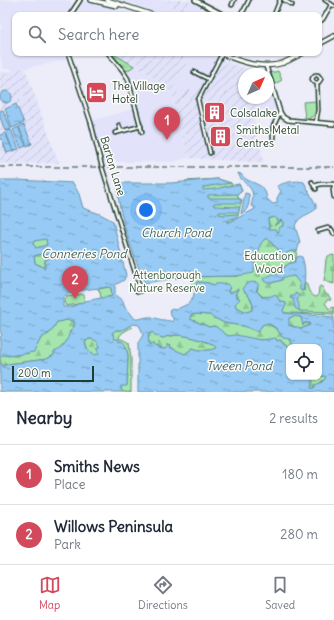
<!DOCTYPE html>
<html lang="en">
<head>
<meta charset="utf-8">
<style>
  :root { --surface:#fff; --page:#f6f6f7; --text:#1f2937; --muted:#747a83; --line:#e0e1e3; --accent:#d1495b }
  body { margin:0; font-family:Delius,sans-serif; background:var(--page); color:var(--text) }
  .controls { position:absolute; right:12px; bottom:12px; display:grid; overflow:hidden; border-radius:8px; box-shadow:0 1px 3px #0004 }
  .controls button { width:36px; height:36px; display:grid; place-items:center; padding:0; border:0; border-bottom:1px solid var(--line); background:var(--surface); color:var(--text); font:20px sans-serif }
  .compass { position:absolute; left:238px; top:68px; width:36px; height:36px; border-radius:50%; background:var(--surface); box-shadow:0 1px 3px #0004; rotate:45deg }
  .scale { position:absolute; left:12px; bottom:10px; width:82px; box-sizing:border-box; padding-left:4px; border:2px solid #1f3d34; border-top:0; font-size:11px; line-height:14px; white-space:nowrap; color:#1f3d34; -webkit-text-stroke:3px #fdfcf7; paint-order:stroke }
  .you { position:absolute; left:146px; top:210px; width:14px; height:14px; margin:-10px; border:3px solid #fff; border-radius:50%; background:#1a73e8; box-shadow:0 0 0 6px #1a73e833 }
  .badge { display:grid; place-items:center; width:26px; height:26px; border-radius:50%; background:var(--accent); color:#fff; font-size:13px; font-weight:700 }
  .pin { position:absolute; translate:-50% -33px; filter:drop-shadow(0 1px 2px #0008) }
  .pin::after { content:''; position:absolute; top:21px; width:14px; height:12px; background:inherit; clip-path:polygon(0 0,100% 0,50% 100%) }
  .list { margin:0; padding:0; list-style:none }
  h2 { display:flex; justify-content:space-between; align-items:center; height:52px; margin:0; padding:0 16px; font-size:17px }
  h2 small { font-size:13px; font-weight:400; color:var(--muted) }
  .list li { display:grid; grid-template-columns:26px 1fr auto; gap:12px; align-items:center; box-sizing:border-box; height:60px; padding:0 16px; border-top:1px solid var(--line) }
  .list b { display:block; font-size:15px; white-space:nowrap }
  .list p { margin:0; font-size:13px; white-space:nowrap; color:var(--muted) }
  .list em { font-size:13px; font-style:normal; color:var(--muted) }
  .icon { flex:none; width:22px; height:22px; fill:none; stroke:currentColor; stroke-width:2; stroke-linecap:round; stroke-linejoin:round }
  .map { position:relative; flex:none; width:334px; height:392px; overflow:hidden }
  .search { position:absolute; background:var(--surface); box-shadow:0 1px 3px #0004; left:12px; right:12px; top:12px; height:44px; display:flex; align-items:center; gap:10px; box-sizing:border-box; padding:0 14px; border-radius:8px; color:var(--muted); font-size:15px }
  .sheet { height:172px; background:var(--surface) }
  nav { display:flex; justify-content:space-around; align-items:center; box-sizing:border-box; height:56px; border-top:1px solid var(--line); background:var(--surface); font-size:11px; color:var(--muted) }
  nav a { display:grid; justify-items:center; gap:2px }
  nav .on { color:var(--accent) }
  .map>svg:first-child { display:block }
  .built { fill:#e2e3fa }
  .industrial { fill:url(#industrial-furrows) }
  .grass { fill:url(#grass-tufts); stroke:#629171 }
  .forest { fill:url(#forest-firs); stroke:#629171 }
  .wetland { fill:url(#wetland-marsh); stroke:#629171 }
  .cemetery { fill:url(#cemetery-stones); stroke:#629171 }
  .garden { fill:#a6e5ae; stroke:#629171 }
  .water { fill:url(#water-ripples); stroke:#6792a8; fill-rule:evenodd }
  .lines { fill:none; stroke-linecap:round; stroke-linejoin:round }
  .stream { stroke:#6792a8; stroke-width:1 }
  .street-casing { stroke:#1f3d34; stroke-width:5.5 }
  .secondary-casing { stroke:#1f3d34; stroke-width:6 }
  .primary-casing { stroke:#1f3d34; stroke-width:6 }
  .street { stroke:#fdfcf7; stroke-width:2.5 }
  .secondary { stroke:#fdfcf7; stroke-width:3 }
  .primary { stroke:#fdfcf7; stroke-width:3.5 }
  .rail { stroke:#1f3d34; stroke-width:1; stroke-dasharray:6 3; stroke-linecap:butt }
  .labels { text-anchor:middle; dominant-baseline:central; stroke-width:3; stroke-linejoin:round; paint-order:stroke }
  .poi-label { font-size:11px; fill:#1f3d34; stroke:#fdfcf7; text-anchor:start }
  .street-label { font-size:11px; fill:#1f3d34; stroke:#fdfcf7 }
  .park-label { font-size:11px; fill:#3a5f4c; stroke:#fdfcf7 }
  .water-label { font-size:12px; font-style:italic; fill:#3d6064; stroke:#fdfcf7 }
</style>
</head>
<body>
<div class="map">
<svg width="334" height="392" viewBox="0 0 334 392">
  <defs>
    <pattern id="industrial-furrows" width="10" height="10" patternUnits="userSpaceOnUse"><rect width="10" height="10" fill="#e2e3fa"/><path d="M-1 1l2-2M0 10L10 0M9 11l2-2" fill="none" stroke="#c1c4d7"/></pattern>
    <pattern id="grass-tufts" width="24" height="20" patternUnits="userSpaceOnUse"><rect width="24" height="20" fill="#a6e5ae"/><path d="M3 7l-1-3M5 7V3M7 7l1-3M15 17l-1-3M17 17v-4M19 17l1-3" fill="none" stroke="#8ec596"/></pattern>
    <pattern id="forest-firs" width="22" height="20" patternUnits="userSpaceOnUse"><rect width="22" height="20" fill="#a6e5ae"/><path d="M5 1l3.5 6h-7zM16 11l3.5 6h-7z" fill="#8ec596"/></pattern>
    <pattern id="wetland-marsh" width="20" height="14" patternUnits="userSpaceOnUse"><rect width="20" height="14" fill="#a6e5ae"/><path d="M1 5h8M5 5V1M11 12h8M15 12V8" fill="none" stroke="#8ec596"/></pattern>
    <pattern id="cemetery-stones" width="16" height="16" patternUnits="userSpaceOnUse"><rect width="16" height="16" fill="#a6e5ae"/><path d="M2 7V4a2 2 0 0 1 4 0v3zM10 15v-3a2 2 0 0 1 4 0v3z" fill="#8ec596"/></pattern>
    <pattern id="water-ripples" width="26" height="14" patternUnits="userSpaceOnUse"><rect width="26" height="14" fill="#97cbf5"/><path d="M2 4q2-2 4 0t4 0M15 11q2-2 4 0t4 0" fill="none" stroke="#7ba6c7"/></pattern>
  </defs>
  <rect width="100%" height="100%" fill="#ededf9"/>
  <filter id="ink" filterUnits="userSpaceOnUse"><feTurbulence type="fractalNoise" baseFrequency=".025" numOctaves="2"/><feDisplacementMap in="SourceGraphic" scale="8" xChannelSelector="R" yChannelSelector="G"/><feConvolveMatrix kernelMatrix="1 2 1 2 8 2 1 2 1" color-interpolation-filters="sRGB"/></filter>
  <g filter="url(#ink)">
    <g class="built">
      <path d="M0,0H70L71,5L70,10L63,15H15V53H65L66,60L12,71V69H4L0,56V30L2,27L0,22Z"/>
      <path d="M121,0H169L167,4L182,14L190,1L218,15H165Z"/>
      <path d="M86,1L102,6L142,14L75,15L83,2Z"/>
      <path d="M193,53H208L218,58L200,92L172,95L188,158L174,162H116L115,160L103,163L91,121L139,107L134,89L127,71L134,66L150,75L171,90Z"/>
      <path d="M273,98L277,112L256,114L255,103Z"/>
    </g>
    <g class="industrial">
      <path d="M169,0H188L190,1L182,14L167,4Z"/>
      <path d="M111,53H193L171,91L150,75L134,66L127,71Z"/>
      <path d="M218,58L241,67L264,71L265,74H244V98H268V82L273,98L255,103L256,119H255L254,122L264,163L188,158L172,94L194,89L200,92Z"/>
      <path d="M25,68L59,163L0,164V70L1,72H5Z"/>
    </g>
    <path class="grass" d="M111,53H112L134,66L127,71Z"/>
    <g class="forest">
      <path d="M274,216L278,220L277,225L282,220L283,222V226L277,233L269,229L268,219Z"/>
      <path d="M46,238L47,245L36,248L33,244L34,241Z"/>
      <path d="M267,238L270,240L273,246L291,251H297L295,262L288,264L277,273L269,277L271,283L282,280L283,276H294L297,277L304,291L305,282L307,284C308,290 310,295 316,297L318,296L319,287L321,286L323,288L325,293L329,296L331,300H327L325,303L329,309L334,307V314L284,313L283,310L286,305V303L280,301L277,297H263L257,291L258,287L244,291C249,296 255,303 252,310L247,312L236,307L235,304L240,299L235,294L238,289L230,293L228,291L230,288L226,284L214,285L208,283L198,282L195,290L191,288C191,284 193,281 192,277L236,276L254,264L258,253V248L263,240Z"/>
      <path d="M41,254H46L48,256V259L45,260V268L35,263L34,256Z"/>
      <path d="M195,314L210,315L213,318L217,319L224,323L244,326L258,331L262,325L268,323C278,331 289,339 298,347L289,348L280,340C274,342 268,338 261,340L228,336L214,326L209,327L190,319L191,315Z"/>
      <path d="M293,316L301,317L303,324L308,323L311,324L301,329L289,325L288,324L289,318Z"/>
      <path d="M66,320L74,321C75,325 73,330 70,331L68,340L54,355L47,359L8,364L3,366L1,364L0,357L3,354C9,356 17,356 22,353L27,354L37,345L41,338L50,333L57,322L63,321Z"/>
      <path d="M130,325L132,327L122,333L119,337L120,339H122L129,343L131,359V392H123L121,389V386L127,385L128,356L126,346L115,339L112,332L116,330H122Z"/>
      <path d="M153,332L155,335L163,338C178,331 198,339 213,344L216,348C210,351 199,351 193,348L185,354L176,351L169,345L165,349C159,348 154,346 149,345L148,335Z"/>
      <path d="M89,339C95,339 97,341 100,346L97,350L100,354L95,355L87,349L85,342Z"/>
      <path d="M319,376H325L326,378L312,389L311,388L312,378Z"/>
    </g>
    <g class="wetland">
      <path d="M218,179L231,183L233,186L239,184L242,191L238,194V198L242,200C237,213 242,217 228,223L185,181Z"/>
      <path d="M109,287L111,288L112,296L101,299L100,292L98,289Z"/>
    </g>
    <path class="cemetery" d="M334,255V284L324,281L326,259L328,256Z"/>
    <g class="garden">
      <path d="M278,71L282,80L275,84L271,73Z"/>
      <path d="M316,101V114L310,118H305L303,102Z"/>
      <path d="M82,294L84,295L85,301L78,304L66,306L64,302L67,297Z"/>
    </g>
    <g class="water">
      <circle cx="6" cy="97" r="6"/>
      <path d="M16,104L24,123L12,128L5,109Z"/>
      <path d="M3,110L11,129L5,131L0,117V111Z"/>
      <path d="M24,125L32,144L27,146L19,127Z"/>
      <path d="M18,127L26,146L21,148L13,130Z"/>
      <path d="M11,130L19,149L13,151L6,132Z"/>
      <path d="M5,133L13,151L7,153L0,135Z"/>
      <path d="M238,173L241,174C249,186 265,180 267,199L273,204L277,203V198L281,191L277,186C285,182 296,180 304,182L316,205V209C309,215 298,216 295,226L300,242L297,251H291L283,255L267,238C258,243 261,247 258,254C255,261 254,265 254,273L236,276L183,277L145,283C135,260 115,206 118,183H171L218,179L231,183L203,187V190L215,189L239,184L242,191L238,194L208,195V198H238L242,200L240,203H215L213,204L214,206L239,207V210L237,212H219V214L224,215L238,214V216L227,221L228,223L255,209L253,206H251C258,185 243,187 238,173ZM274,217L278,220L274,226L281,220L283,222V226L280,227L278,233L276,229H269L268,219Z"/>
      <path d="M0,180H18L73,183L79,194L83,208L100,214L113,221L126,275L124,280L115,285V295L123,301L125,308L127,309L135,319C140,320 143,317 148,317C154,316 158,320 164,320C168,321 169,320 173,322V318L171,316L169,311L172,309L175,310L188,304L193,298L197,282L208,283L214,285L217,282L219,284H228L230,286L228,292L230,293L238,289L235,295L240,299L235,304L236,307L247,312L252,310C255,302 247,293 242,289C246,283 252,280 259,284L256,290L262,297L272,296L275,294L280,301L286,303V305L283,310L284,313L334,317V392H158L156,390L154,392H138V343L143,335L142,331L139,325L133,324L122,330H116L112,333L115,339H119V342L122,341L126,346L128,356L127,386H121V389L123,392H0V362L3,366L8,364L47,359L54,355V352C63,349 68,340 70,331L72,330L75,324L74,321L66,320L63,321L57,322L50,333L41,338L34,352L9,356L3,355L0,357V337L2,335L0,331ZM46,239L47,245L36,248L33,244L34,241ZM41,254H46L48,256V259L45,260V268L35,263L34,256ZM109,287L111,288L112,296L85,301L71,307H63V297C74,289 96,289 109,287ZM195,314L210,315L213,318L217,319L224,323L244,326L258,332L262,325L268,323L276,328L283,338L290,339L293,345H295L298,347H319V376H325L326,378L322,382L315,385V387L312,389L311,388L313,377H289V348L283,344L281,340L277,341L276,338L261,340L236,335L228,336L215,326L209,327L190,319L191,315ZM294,316L301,317L303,326L304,323H310V325L301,329L298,327H294L289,325V318ZM152,332L155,335L163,338C178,331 198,339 213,344L216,348C210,351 199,351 193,348L185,354L171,348L167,344V347L165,349L158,348L153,345V343L150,346L149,345L148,335ZM89,339C95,339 97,341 100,346L97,349L99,354L95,355L87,349L85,342Z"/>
      <path d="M245,193L249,194C250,202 249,210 241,214Z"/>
      <path d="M300,256L302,257C306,267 305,280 303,291L300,290V284L294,276H292L290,277H283L282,280L271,283L265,282L263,279L271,275L277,274L279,270L283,269L288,264L295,262L297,257Z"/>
      <path d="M295,293L299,295L297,301C300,304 298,308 300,311L295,308L293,299L290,298L291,296H295Z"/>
    </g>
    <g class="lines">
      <path class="stream" d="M300,311L334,312"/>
      <defs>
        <g id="street">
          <path d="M284,0L292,5"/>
          <path d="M325,0L334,6"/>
          <path d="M232,5L234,0"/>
          <path d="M239,15L244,10L249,0"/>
          <path d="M274,15L280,0"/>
          <path d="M319,22L323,19L331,5"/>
          <path d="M68,53L91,123L102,167L139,285"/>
          <path d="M108,53L123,71L128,79L142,132"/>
          <path d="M194,72L208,79"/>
          <path d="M316,122L318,110L317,83L314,82L312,79L313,77L315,75H318L321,79L319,82L317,83"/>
          <path d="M119,125L121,131"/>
          <path d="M115,133L141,126"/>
          <path d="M273,138V127L280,112"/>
          <path d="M210,153L198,100L222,54"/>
          <path d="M312,182L316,189"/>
          <path d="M314,186L321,184H334"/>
          <path d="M334,186L333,190L334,197"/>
          <path d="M318,231L328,228L332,230L334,234"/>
          <circle cx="139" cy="288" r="3.5"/>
        </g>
        <g id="secondary">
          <path d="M195,0L224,15"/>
          <path d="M70,15L80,0"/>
          <path d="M266,66L280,112L283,117L288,120L334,124"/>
        </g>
        <g id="primary">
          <path d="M91,0L117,6"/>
          <path d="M107,0L153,15"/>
          <path d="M319,44L334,36"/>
          <path d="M219,53C239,61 262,70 283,63C290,60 297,56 303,53"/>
        </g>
      </defs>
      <use href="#street" class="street-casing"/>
      <use href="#secondary" class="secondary-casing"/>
      <use href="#primary" class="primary-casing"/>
      <use href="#street" class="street"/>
      <use href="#secondary" class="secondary"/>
      <use href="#primary" class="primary"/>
      <path class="rail" d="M0,167H334"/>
    </g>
  </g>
  <defs>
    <symbol id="hotel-square" viewBox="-11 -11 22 22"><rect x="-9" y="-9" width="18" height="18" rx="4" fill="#d1495b" stroke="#fdfcf7"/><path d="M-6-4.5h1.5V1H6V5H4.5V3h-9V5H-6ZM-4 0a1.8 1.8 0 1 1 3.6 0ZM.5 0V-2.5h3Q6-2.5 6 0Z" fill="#fff"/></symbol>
    <symbol id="building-square" viewBox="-11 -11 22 22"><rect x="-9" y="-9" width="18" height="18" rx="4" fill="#d1495b" stroke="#fdfcf7"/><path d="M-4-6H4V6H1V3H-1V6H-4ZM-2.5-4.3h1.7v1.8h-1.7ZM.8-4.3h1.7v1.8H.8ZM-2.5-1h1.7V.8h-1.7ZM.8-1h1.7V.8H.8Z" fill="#fff"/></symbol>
  </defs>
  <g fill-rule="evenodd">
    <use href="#hotel-square" x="84" y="80" width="25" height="25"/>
    <use href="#building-square" x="202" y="100" width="25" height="25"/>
    <use href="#building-square" x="208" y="124" width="25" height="25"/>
  </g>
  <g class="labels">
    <g class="poi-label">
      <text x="112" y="86">The Village<tspan x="112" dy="13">Hotel</tspan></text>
      <text x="230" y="113">Colsalake</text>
      <text x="236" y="130">Smiths Metal<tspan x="236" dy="13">Centres</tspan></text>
    </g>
    <g class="street-label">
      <text transform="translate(113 166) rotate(73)">Barton Lane</text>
    </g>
    <g class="park-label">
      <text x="269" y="256">Education<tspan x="269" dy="13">Wood</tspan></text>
      <text x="167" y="275">Attenborough<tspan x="167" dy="13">Nature Reserve</tspan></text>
    </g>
    <g class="water-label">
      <text x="176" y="232">Church Pond</text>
      <text x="84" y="253">Conneries Pond</text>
      <text x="239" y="365">Tween Pond</text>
    </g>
  </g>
</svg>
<div class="controls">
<button><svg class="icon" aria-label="locate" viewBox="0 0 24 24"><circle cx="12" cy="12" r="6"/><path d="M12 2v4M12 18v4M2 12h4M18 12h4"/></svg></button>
</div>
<svg class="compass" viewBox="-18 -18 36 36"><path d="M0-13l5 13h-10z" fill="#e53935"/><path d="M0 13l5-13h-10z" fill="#747a83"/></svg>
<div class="scale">200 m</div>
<div class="you"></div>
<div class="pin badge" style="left:167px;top:140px">1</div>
<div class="pin badge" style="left:75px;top:299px">2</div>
<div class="search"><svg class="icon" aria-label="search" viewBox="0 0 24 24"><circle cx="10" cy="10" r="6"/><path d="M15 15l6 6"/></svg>Search here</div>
</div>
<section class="sheet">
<h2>Nearby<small>2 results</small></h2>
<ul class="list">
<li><span class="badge">1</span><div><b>Smiths News</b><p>Place</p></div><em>180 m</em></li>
<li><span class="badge">2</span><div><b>Willows Peninsula</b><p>Park</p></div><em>280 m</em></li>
</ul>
</section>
<nav>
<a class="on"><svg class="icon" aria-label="map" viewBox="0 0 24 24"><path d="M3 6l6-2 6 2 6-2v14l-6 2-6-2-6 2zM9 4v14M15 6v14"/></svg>Map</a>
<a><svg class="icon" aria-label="directions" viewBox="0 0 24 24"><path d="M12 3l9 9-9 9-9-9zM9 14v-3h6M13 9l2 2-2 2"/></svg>Directions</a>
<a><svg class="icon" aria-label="saved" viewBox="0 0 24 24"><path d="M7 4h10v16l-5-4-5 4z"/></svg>Saved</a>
</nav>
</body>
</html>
